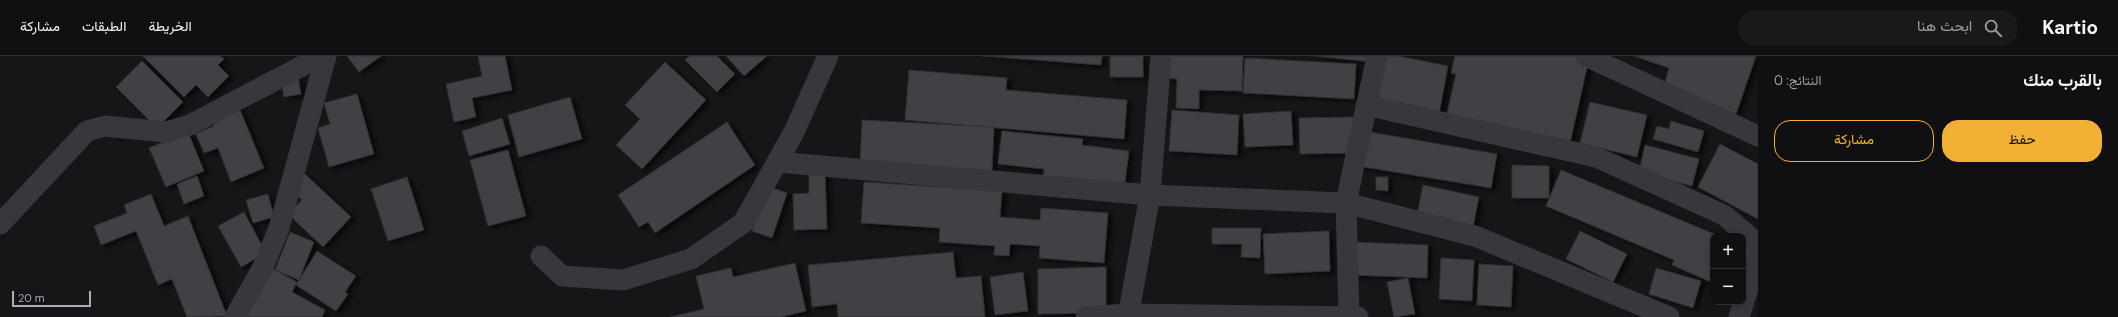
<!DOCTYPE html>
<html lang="ar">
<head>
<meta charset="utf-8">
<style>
  :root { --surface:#101012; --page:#19191b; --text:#f1f3f6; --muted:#9c9d9f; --line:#303032; --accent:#f2b134 }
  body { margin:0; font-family:"DM Sans",Vazirmatn,sans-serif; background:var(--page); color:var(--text); direction:rtl }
  .controls { position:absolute; right:12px; bottom:12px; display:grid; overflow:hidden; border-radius:8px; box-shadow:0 2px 6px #0003 }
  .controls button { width:36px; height:36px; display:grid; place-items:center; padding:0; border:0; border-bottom:1px solid var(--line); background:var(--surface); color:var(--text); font:20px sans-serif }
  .scale { position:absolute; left:12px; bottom:10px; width:79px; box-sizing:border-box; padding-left:4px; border:2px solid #a8adb8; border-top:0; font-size:11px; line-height:14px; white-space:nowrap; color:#a8adb8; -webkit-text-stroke:3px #111113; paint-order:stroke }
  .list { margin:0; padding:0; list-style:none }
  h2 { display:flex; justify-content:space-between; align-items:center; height:52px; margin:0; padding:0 16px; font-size:17px }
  h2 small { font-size:13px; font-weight:400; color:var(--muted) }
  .actions { display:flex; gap:8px; padding:12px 16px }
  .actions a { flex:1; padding:9px 0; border:1px solid var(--accent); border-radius:16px; text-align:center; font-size:14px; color:var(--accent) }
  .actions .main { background:var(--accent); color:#111 }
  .icon { flex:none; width:22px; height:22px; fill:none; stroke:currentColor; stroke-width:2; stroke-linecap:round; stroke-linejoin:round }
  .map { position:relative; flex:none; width:1758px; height:261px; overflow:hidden; direction:ltr }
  header { display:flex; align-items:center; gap:24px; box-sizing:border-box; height:56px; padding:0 20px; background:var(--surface); border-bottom:1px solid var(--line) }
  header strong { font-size:19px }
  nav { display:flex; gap:22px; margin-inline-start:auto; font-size:14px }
  .search { width:280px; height:36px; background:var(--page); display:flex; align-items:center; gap:10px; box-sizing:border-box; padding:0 14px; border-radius:22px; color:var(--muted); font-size:15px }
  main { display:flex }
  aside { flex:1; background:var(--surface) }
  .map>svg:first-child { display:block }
  .building { fill:#404145; stroke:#303034; filter:url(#shadow) }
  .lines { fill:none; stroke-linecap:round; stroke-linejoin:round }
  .minor { stroke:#37383d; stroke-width:21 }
</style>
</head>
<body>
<header>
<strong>Kartio</strong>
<div class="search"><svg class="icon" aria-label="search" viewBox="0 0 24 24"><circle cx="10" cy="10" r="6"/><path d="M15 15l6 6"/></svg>ابحث هنا</div>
<nav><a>الخريطة</a><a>الطبقات</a><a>مشاركة</a></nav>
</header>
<main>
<aside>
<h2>بالقرب منك<small>النتائج: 0</small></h2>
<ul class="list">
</ul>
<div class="actions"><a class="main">حفظ</a><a>مشاركة</a></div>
</aside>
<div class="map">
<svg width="1758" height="261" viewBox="0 0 1758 261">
  <defs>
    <filter id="shadow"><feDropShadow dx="4.5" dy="2.5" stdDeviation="2" flood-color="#0009"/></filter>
  </defs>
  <rect width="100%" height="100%" fill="#161618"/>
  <g class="building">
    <path d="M143,0H220L224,3L218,9L229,20L208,41L196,29L184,41Z"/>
    <path d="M347,0H381L359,16Z"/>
    <path d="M478,0H505L512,34L472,42L476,61L454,66L446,28L482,20Z"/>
    <path d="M690,0H717L735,18L717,36L685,4Z"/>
    <path d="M726,0H767L744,20Z"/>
    <path d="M983,0H1102L1101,9Z"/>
    <rect x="1110" y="0" width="33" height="21"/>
    <path d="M1165,0H1243L1242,35L1199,34V53L1176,52L1177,23L1164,22Z"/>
    <path d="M1315,0H1373V6Z"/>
    <path d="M1384,0H1398L1448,10L1439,58L1375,45Z"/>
    <path d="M1455,0H1574L1589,3L1569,91L1446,62L1456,18L1451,17Z"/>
    <path d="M1634,0H1756L1736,58L1663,33L1669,12Z"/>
    <path d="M1245,2L1356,8L1354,43L1243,37Z"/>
    <path d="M142,5L183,46L157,72L116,31Z"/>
    <path d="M665,6L706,44L642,113L616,89L640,63L625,49Z"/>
    <path d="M909,14L1007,22L1006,34L1127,44L1124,83L905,64Z"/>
    <path d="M298,21L301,38L284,41L281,24Z"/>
    <path d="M357,38L374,98L329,111L318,72L330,68L324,47Z"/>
    <path d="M570,41L582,83L519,101L508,59Z"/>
    <path d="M1590,46L1647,59L1637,101L1580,87Z"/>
    <path d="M238,49L264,112L231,126L218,92L204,97L196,78L214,70L210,61Z"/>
    <path d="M1172,54L1239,59L1237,99L1169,95Z"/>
    <path d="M1291,55L1293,89L1245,91L1243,58Z"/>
    <path d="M1353,61L1354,97L1300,98L1299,62Z"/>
    <path d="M502,62L510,88L469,100L462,75Z"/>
    <path d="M862,64L994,71L992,116L860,109Z"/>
    <path d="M1671,65L1704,75L1698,96L1653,83L1657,70L1669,73Z"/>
    <path d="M727,66L755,109L655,177L648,166L639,171L618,139Z"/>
    <path d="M1002,75L1083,83L1082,89L1129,95L1124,133L1043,124L1044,113L998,108Z"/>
    <path d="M1364,75L1497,98L1491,132L1358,110Z"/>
    <path d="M188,76L204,115L166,131L149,92Z"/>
    <path d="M1720,88L1758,108V163L1698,131Z"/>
    <path d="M1645,89L1699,103L1692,130L1639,116Z"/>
    <path d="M508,94L526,160L488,170L470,104Z"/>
    <path d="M1512,109L1549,110V142H1512Z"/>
    <path d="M1561,114L1719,180H1713V227L1672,209L1674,204L1546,150Z"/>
    <path d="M809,116H825L827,173L794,174L793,138L809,137Z"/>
    <path d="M305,118L351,161L323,191L288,158L302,144L290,133Z"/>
    <path d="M197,120L204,140L184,148L177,128Z"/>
    <path d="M407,121L424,174L388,185L371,133Z"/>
    <path d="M1376,121H1388V135L1376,134Z"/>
    <path d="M864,126L1002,135L1000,161L1040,164L1041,152L1108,157L1104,207L1039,202L1040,190L1010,188L1009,200L994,199L995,190L939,186L940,172L861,167Z"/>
    <path d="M1423,129L1479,141L1473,171L1417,159Z"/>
    <path d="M767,130L787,137L772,182L752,175Z"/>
    <path d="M151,138L164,170L188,160L227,260L187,261L172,223L158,229L136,175L101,189L94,170L127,157L124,149Z"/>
    <path d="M268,138L274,161L253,167L246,144Z"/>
    <path d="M244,156L266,197L241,211L218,170Z"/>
    <path d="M1212,172H1261L1260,202L1241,201L1242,188H1212Z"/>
    <path d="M1329,175L1330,215L1265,218L1263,178Z"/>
    <path d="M1580,175L1627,198L1613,226L1566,203Z"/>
    <path d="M290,176L314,186L299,224L275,214Z"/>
    <path d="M1354,186L1428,189L1427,222L1353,219Z"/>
    <path d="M1743,190L1751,194L1743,212Z"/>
    <path d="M317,195L356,220L345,236L348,238L336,255L296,229Z"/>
    <path d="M953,196L956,222L981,220L985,261H838L837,248L812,251L808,209Z"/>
    <path d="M1441,202L1474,204L1472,245L1439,243Z"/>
    <path d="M795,207L806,255L781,261H670L704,253L696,220L731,212L733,221Z"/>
    <path d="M1479,208L1513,210L1511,251L1477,249Z"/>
    <path d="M1106,211V257L1038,258V213Z"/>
    <path d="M271,212L297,226L292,236L325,254L322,261H245Z"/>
    <path d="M1656,212L1701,225L1693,252L1649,238Z"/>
    <path d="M1023,216L1028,255L995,259L990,221Z"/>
    <path d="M1408,222L1415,258L1394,261L1387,226Z"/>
  </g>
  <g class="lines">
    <g class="minor">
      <path d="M1586,0L1758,80"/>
      <path d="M1366,49L1596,101L1724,159L1758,188"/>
      <path d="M777,106L1150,139L1346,147L1475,180L1669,261"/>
      <path d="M0,168L87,75L105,70L166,76L190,69L321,0"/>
      <path d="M541,200L562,220L623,224L691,203L743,167L794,76L828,0"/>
      <path d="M1349,260L1346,147L1377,0"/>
      <path d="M235,261L263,211L279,172L326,0"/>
      <path d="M1086,261L1128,258L1358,261"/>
      <path d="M1128,261L1150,139L1161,0"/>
      <path d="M1739,261L1758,200"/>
    </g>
  </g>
</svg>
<div class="controls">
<button>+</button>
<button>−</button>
</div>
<div class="scale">20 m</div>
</div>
</main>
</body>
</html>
